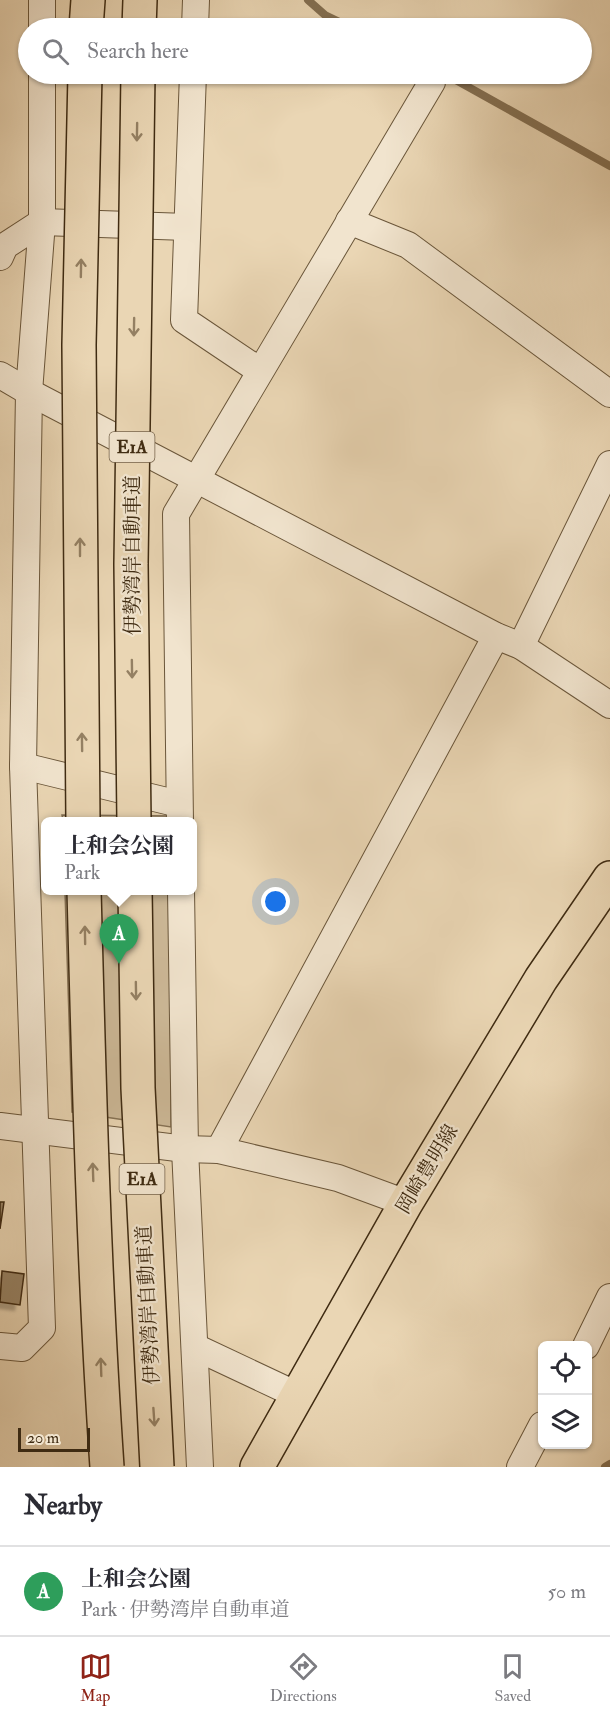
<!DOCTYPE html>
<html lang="en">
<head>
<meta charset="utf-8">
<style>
  :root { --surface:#fff; --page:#f2f2f3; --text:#2b2b33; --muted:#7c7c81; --line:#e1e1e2; --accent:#8f2418 }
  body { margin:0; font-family:"IM FELL Double Pica","Noto Serif JP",serif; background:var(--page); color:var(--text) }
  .controls { position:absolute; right:18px; bottom:18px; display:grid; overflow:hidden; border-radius:9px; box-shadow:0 2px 4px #0004 }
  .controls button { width:54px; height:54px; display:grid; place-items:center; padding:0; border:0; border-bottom:2px solid var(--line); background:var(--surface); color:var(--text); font:30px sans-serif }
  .scale { position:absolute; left:18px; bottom:15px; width:72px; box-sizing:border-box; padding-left:6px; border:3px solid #3f2b12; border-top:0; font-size:16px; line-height:21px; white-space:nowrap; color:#3f2b12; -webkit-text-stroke:4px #f1e4ce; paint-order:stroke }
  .you { position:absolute; left:276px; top:902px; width:21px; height:21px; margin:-15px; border:4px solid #fff; border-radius:50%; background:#1a73e8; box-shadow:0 0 0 9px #1a73e833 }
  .badge { display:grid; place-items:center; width:39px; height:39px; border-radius:50%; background:var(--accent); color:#fff; font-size:20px; font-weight:700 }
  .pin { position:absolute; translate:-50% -50px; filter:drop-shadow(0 2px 3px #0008) }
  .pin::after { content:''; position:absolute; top:32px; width:21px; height:18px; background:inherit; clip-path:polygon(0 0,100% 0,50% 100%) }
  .popup { position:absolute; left:41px; top:817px; width:156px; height:78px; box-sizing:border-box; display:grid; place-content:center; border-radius:9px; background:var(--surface); filter:drop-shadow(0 2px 4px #0005); font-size:20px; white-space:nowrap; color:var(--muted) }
  .popup b { font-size:22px; color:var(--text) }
  .popup::after { content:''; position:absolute; left:50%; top:100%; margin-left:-12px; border:12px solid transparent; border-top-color:var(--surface) }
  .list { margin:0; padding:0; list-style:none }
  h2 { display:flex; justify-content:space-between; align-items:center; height:78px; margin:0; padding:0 24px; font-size:26px }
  h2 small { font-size:20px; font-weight:400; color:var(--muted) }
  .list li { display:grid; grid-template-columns:39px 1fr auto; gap:18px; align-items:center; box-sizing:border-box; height:90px; padding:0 24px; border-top:2px solid var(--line) }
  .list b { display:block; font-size:22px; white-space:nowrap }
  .list p { margin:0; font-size:20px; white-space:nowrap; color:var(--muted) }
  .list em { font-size:20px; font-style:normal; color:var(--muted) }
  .icon { flex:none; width:33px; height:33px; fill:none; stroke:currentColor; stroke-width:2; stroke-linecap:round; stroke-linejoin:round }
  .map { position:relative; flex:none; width:610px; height:1467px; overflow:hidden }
  .search { position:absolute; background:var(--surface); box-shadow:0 2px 4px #0004; left:18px; right:18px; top:18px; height:66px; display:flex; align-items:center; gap:15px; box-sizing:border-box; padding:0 21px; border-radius:33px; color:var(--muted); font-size:22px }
  .sheet { height:168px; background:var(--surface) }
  nav { display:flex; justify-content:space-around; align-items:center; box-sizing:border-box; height:84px; border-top:2px solid var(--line); background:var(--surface); font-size:16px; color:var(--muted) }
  nav a { display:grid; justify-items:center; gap:3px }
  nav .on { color:var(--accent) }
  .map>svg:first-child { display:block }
  .green { fill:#cdb998; stroke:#867255; stroke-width:1.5 }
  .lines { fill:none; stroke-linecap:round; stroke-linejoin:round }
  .stream { stroke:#836f52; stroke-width:8 }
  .building { fill:#988466; stroke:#3f2b12; stroke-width:1.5; filter:url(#shadow) }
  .minor-casing { stroke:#6a563a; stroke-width:28 }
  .major-casing { stroke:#3f2b12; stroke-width:36 }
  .highway-casing { stroke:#3f2b12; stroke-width:36 }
  .minor { stroke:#f1e4ce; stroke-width:26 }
  .major { stroke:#ead6b4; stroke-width:33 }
  .highway { stroke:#ead6b4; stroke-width:33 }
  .highway-bridge-casing { stroke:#3f2b12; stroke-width:36; stroke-linecap:butt }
  .highway-bridge { stroke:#ead6b4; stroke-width:33 }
  .oneway { stroke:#948063 }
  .labels { text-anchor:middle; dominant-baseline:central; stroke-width:4.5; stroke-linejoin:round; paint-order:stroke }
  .shield { fill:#f1e4ce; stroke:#74624a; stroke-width:1.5 }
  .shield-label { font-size:18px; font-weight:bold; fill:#3f2b12 }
  .street-label { font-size:20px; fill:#3f2b12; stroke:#f1e4ce }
</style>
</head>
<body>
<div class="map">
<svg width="610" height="1467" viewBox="0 0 610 1467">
  <defs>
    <filter id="shadow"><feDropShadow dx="-5.5" dy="5.5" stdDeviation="1.5" flood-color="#0004"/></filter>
  </defs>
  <rect width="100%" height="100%" fill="#ead6b4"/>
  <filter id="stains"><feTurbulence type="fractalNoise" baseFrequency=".00333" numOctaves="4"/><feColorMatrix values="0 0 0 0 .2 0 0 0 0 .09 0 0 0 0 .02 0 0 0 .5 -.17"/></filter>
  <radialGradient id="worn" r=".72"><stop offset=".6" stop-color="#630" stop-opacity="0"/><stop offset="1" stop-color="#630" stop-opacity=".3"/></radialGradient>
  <g class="green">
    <path d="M62,815L170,816V821H63Z"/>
    <path d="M65,891H170L171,1127L72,1112Z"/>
  </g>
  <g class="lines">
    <g class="stream">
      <path d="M308,0L325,15L352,28"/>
      <path d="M445,74L610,166"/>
      <path d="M605,1467L610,1464"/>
    </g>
  </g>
  <g class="building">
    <path d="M0,1202H4L0,1229Z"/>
    <path d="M2,1271L24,1274L20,1305L0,1302Z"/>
  </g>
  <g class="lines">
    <defs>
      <g id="minor">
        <path d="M42,28V0"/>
        <path d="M195,28L196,0"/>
        <path d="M193,74L184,320L260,371"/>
        <path d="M349,221L408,245L610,394"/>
        <path d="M0,257L5,246L42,222L187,227"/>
        <path d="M0,375L29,392L496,636L521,646L610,705"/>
        <path d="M521,646L610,464"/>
        <path d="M23,766L179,804"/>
        <path d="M180,822L176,514L432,82"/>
        <path d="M181,890L185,1149L200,1467"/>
        <path d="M0,1126L185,1149L219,1150L338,1178L406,1203"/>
        <path d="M219,1150L496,636"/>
        <path d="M0,1346L22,1348L42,1328L23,766L29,392L42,222V74"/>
        <path d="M586,1346L610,1297"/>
        <path d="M195,1347L297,1395"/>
        <path d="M520,1467L542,1425"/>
      </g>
      <path id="major" d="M257,1467L406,1203L541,979L610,878"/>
      <g id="highway">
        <path d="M86,28L88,0"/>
        <path d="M139,28L140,0"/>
      </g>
    </defs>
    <use href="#minor" class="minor-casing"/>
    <use href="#major" class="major-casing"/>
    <use href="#highway" class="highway-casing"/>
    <use href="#minor" class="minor"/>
    <use href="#major" class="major"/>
    <use href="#highway" class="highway"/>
    <defs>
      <g id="highway-bridge">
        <path d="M83,822L79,345L85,74"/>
        <path d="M134,822L131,564L138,74"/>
        <path d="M84,890C89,1083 94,1275 107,1467"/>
        <path d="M135,890L138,1088L157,1467"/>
      </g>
    </defs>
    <use href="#highway-bridge" class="highway-bridge-casing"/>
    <use href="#highway-bridge" class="highway-bridge"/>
  </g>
  <defs><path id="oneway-shaft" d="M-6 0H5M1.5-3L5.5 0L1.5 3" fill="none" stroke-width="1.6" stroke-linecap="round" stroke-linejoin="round" transform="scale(1.5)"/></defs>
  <g class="oneway">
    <use href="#oneway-shaft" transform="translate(137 132) rotate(91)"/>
    <use href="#oneway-shaft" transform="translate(81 268) rotate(-89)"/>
    <use href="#oneway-shaft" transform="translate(134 327) rotate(91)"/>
    <use href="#oneway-shaft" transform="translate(80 547) rotate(-90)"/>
    <use href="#oneway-shaft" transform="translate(132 669) rotate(89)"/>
    <use href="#oneway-shaft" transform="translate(82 742) rotate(-91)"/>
    <use href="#oneway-shaft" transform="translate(85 935) rotate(-91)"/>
    <use href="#oneway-shaft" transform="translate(136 991) rotate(89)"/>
    <use href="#oneway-shaft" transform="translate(93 1172) rotate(-92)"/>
    <use href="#oneway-shaft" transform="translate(101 1367) rotate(-92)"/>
    <use href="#oneway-shaft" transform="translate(154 1417) rotate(86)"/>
  </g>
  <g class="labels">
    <g class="shield">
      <rect x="109.5" y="432" width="45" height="30" rx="4.5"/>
      <rect x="119.5" y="1164" width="45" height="30" rx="4.5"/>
    </g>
    <g class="shield-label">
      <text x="132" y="447">E1A</text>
      <text x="142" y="1179">E1A</text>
    </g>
    <g class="street-label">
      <text transform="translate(132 555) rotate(-90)">伊勢湾岸自動車道</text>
      <text transform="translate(427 1169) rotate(-59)">岡崎豊明線</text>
      <text transform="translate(148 1305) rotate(-93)">伊勢湾岸自動車道</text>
    </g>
  </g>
  <rect width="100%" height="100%" filter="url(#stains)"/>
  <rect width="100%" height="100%" fill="url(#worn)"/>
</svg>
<div class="controls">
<button><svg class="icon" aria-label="locate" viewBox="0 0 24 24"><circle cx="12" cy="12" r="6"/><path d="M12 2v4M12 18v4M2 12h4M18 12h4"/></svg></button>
<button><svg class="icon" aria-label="layers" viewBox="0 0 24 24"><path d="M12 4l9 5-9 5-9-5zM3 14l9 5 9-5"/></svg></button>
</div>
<div class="scale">20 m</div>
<div class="you"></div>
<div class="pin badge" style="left:119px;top:964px;background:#2e9e5b">A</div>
<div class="popup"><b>上和会公園</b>Park</div>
<div class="search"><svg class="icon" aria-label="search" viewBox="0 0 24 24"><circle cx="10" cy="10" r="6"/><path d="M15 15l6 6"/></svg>Search here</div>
</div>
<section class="sheet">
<h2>Nearby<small></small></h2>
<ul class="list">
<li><span class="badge" style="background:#2e9e5b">A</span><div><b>上和会公園</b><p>Park · 伊勢湾岸自動車道</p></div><em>50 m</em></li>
</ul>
</section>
<nav>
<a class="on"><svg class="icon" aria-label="map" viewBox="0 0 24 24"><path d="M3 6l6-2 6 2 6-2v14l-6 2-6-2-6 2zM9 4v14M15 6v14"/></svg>Map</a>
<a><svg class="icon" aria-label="directions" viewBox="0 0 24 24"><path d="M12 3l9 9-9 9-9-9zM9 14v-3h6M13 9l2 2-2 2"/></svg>Directions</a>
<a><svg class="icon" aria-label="saved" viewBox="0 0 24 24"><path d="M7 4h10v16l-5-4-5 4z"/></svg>Saved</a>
</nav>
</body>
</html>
